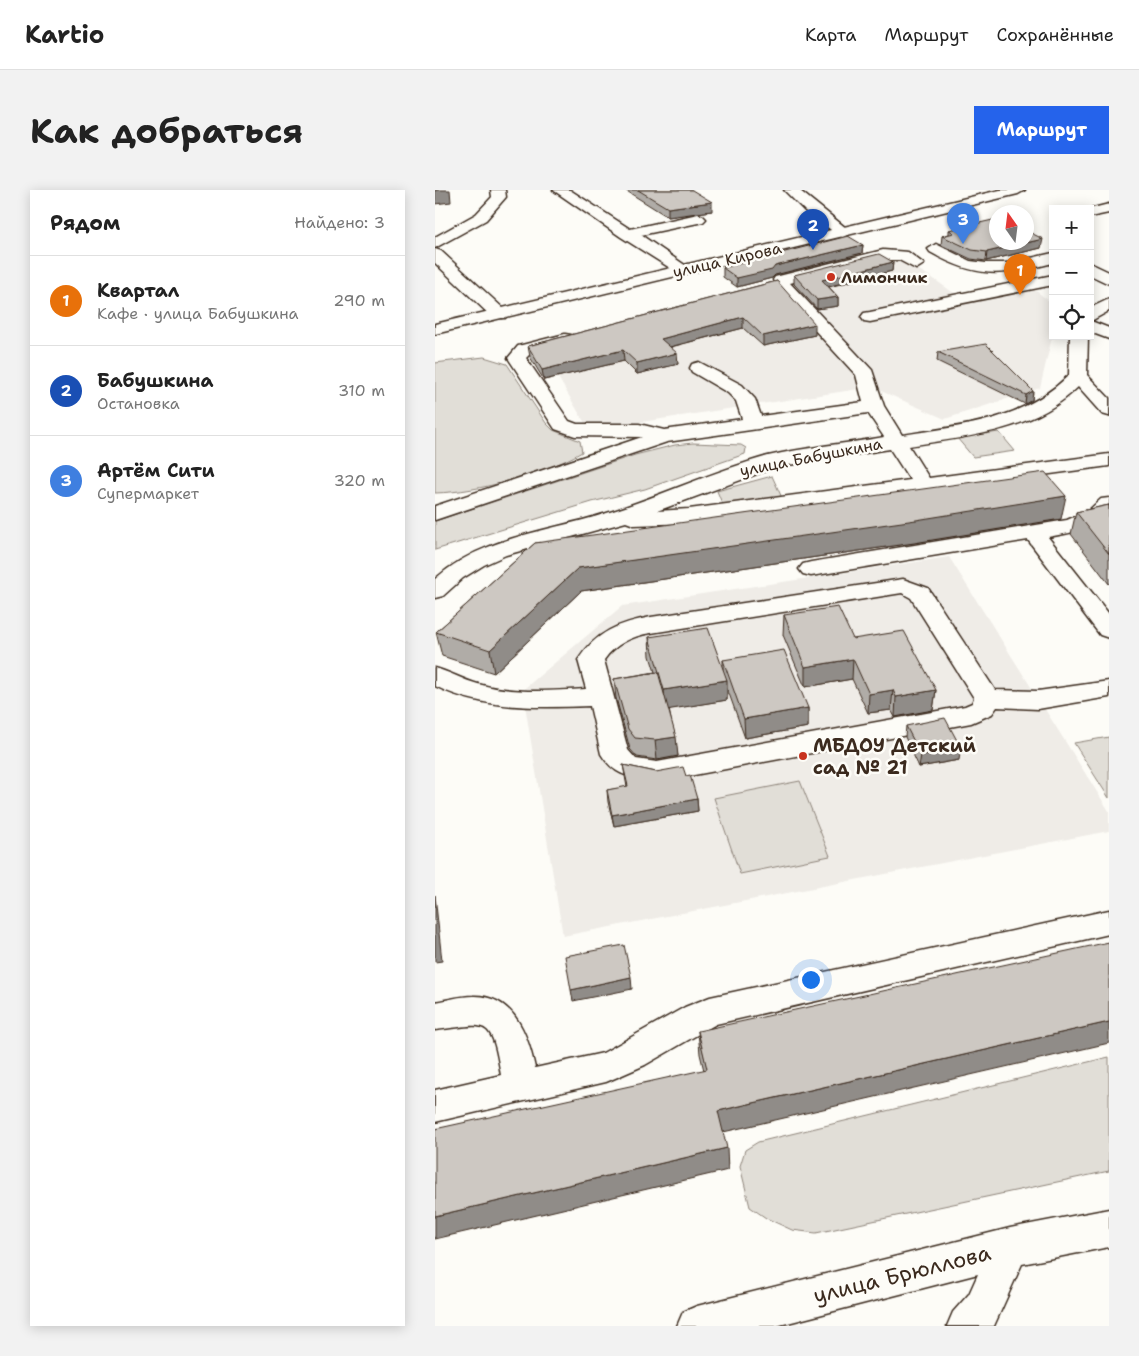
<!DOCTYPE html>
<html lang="ru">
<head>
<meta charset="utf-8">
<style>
  :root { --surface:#fff; --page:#f2f2f2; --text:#222; --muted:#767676; --line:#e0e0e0; --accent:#2563eb }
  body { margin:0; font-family:"Shantell Sans",sans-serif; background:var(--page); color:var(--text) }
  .controls { position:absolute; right:15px; top:15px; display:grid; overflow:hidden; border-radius:0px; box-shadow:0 2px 12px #0003 }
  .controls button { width:45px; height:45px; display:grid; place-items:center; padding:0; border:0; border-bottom:1px solid var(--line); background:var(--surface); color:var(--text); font:25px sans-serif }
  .compass { position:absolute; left:554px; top:15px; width:45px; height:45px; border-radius:50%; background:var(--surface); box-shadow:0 2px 12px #0003; rotate:346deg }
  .you { position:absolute; left:375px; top:789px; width:18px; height:18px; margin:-12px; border:4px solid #fff; border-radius:50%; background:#1a73e8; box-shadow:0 0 0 8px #1a73e833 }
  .badge { display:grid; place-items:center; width:32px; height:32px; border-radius:50%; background:var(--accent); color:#fff; font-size:16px; font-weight:700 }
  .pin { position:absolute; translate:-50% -41px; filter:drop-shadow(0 1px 2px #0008) }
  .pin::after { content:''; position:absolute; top:26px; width:18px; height:15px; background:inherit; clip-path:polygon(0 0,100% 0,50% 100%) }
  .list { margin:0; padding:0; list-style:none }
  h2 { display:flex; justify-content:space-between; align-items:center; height:65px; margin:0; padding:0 20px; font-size:21px }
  h2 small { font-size:16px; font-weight:400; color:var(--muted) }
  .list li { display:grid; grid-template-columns:32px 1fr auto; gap:15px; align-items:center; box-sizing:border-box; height:90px; padding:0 20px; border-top:1px solid var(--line) }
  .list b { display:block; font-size:19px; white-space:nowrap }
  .list p { margin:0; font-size:16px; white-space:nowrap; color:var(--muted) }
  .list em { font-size:16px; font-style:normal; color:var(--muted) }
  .icon { flex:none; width:28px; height:28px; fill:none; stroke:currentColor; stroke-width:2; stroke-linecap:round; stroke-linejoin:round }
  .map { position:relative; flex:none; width:674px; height:1136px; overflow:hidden; border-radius:0px }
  header { display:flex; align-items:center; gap:30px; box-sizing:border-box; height:70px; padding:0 25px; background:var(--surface); border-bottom:1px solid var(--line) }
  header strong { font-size:24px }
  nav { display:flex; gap:28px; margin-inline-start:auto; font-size:18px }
  .intro { display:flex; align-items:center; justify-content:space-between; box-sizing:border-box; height:120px; padding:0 30px }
  h1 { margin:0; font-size:35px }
  .button { padding:12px 22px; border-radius:0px; background:var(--accent); color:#fff; font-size:18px; font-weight:700 }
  main { display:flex; gap:30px; padding:0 30px }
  aside { flex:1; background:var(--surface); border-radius:0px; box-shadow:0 2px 12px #0003 }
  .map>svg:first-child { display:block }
  .built { fill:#efece7 }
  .green { fill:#e1ded7; stroke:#8e847a }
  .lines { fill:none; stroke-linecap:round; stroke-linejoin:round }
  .minor-casing { stroke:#3b2a1e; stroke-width:3 }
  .major-casing { stroke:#3b2a1e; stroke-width:3 }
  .minor { fill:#fdfcf7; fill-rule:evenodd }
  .major { fill:#fdfcf7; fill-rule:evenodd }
  .wall { fill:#b0aca7; stroke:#3b2a1e }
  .shaded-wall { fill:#908c88; stroke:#3b2a1e }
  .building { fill:#cdc8c2; stroke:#3b2a1e }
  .poi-dot { fill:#c8321e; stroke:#fdfcf7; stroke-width:2 }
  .labels { text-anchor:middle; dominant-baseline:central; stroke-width:5; stroke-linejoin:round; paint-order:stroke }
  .far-street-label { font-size:16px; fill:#3b2a1e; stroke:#fdfcf7 }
  .far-poi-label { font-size:16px; font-weight:bold; fill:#3b2a1e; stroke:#fdfcf7; text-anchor:start }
  .poi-label { font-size:19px; font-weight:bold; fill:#3b2a1e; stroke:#fdfcf7; text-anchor:start }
  .near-street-label { font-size:22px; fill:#3b2a1e; stroke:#fdfcf7 }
</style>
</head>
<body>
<header>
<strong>Kartio</strong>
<nav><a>Карта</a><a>Маршрут</a><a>Сохранённые</a></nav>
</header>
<div class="intro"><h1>Как добраться</h1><a class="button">Маршрут</a></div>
<main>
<aside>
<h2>Рядом<small>Найдено: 3</small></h2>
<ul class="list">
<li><span class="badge" style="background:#e8710a">1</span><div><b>Квартал</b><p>Кафе · улица Бабушкина</p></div><em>290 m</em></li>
<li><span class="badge" style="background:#1a4fb4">2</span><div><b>Бабушкина</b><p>Остановка</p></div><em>310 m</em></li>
<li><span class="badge" style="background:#3f7fe0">3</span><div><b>Артём Сити</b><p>Супермаркет</p></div><em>320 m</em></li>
</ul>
</aside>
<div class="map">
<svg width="674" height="1136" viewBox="0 0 674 1136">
  <rect width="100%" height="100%" fill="#fdfcf7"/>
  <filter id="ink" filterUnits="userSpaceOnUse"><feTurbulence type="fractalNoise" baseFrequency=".02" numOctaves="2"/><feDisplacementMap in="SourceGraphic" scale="10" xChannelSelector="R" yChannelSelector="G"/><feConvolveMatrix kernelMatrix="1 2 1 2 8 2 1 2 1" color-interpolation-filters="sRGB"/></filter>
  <g filter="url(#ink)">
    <g class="built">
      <path d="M462,67L496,87L523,106L592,94L618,114V143L605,198L510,229L437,197L154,240L107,160Z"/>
      <path d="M514,367L674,621V641L128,746L89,509L90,498L187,416Z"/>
    </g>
    <g class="green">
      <path d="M49,167L72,174L111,233L118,240L145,251L147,262C109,284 44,302 0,303V173Z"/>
      <path d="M564,242L580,261L538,267L522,248Z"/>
      <path d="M258,253L306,255L311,258L310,264L210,299L157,312L0,360V331L200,265L240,255Z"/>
      <path d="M337,286L348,310L289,318L282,301Z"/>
      <path d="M674,547V608L639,553Z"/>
      <path d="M365,591L395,666L305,684L279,608Z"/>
      <path d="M674,867V981L381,1043L357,1040L331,1028L315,1017L305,976L310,960L323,952Z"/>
    </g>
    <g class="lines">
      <defs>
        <g id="minor">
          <path d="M56,0H70L71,7L51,30L0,58V47L41,24L57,7Z"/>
          <path d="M118,0H135L195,39L263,24L268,26L271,29L268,32L206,45L257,80L249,85L243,83L186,47Z"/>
          <path d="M349,0H364L416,42L408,47L403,45L370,21Z"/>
          <path d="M674,14V23L655,27L654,19Z"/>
          <path d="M501,54L535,71L551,73H574L618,63V73C567,86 542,89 495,62L493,59Z"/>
          <path d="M0,59L6,61L70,120L73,124L70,128H58L0,73Z"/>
          <path d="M448,60L473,62L489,74L481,79L464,70H448L355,93L437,180L449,216L467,245C530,235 586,232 634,185L635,146H653L652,185L674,208V226L667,224L643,197C598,242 533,246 474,256L494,288L674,264V276L254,333L199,335L191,332L71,365L49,375L28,388L8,406L0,408V389C49,345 115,342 175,322C228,305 279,281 333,266C370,257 410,254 449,247L433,223L232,252L0,330V316L207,247L140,246L120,239L73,168L83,156L130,144L136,145L139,149L136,153L95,164L91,168L134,231L142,234H204L229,240L307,229L301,211L293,203L257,182L255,178L257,174L264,172L307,195L320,209L326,226L428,212L421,185L342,99L338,90L340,87ZM455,259L475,290L254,319L222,321L341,277Z"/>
          <path d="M655,73L674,82V94L655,85Z"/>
          <path d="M618,85V95L435,132L429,131L426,127L429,123L435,122Z"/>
          <path d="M674,109V121L656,131L674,138V149L655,142V118Z"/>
          <path d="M674,308V326C658,340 634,343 613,347L674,424V448L665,445L593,350L376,386L368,384L364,379L368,374L376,372L632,330L653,321L666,309Z"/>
          <path d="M468,389L493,398L560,500L603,501L674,491V507L603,519L562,517L557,524L536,533L222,592C197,587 181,588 166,564L155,516C102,518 49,520 0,496V478C15,482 28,490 43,494C78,504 115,501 151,499L143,470C161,442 184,433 216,427ZM467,403L476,408L539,508L537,513L530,516L222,572L201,569L193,560L169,470C180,454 197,446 216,443Z"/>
          <path d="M674,720V744L281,834L210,875L171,892L0,932V900L66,885C56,825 53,834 0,840V812C13,810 25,806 38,806C79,805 93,845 100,878L168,863L250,817L275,807Z"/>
          <path d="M674,1019V1057L587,1074L559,1136H512L518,1122L534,1104L543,1084L341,1136H242L248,1122L262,1116L575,1038Z"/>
        </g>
        <path id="major" d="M565,0H590L583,4L0,144V134Z"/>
      </defs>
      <use href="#minor" class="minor-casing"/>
      <use href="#major" class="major-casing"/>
      <use href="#minor" class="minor"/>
      <use href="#major" class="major"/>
    </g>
    <g class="wall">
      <path d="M190,0H257L277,21L233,27Z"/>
      <path d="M514,40L606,58L551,71L536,69L506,55L507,46L514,44Z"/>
      <path d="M428,55L427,63L340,85L337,88L302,97L288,87V78Z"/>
      <path d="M458,72L457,81L394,97L403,107V116L382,119L359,94V85Z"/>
      <path d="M342,91L380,145L328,156L308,138L236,157L243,174L202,184L189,171L109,190L95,167L93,156Z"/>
      <path d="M503,162L598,201L597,210L590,214L502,171Z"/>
      <path d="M674,315V394L636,344L641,322Z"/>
      <path d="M626,329L479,353L146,401L59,483L7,466L1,442L100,353Z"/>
      <path d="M349,425L418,449L501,500L498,520L460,527L456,520L433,523L417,489L370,497L348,445Z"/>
      <path d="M214,447L288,481V470L373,518V537L310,548L292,498V510L234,519L243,566L222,570L202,567L195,559L181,508L179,489L220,482L215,466Z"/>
      <path d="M471,536L524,570L484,577L470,547Z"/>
      <path d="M188,575L221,582L251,586L262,609L263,621L179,636L173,612L172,600L192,597Z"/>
      <path d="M263,841L288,942L293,980L265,864Z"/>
    </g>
    <g class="shaded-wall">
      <path d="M0,0H15L16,12L0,14Z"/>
      <path d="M277,12V21L233,27V18Z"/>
      <path d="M608,49L606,58L551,71L552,62Z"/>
      <path d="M428,55L427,63L340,85L337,88L302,97V88L340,76Z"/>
      <path d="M458,72L457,81L387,98V90Z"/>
      <path d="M403,107V116L382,119V110Z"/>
      <path d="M308,127V138L227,159L226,149Z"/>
      <path d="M380,134V145L328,156V146Z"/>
      <path d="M188,160L189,171L109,190L107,180Z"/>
      <path d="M242,163L243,174L202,184V173Z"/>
      <path d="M598,201L597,210L590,214L591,205Z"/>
      <path d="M631,306L626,329L479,353L146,401L59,483L55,460L143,378Z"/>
      <path d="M418,469L417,489L370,497V477Z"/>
      <path d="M292,490V510L231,520L229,500Z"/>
      <path d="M458,500L456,520L433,523L434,504Z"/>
      <path d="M501,500L498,520L460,527L461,507Z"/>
      <path d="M373,518V537L310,548L309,529Z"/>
      <path d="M241,547L243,566L222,570L220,550Z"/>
      <path d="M526,558L524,570L484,577L486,565Z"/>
      <path d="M262,609L263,621L179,636L177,625Z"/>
      <path d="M0,705L7,771L0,772Z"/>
      <path d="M196,787L197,799L138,811L136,800Z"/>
      <path d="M674,832V853L284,943L283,921Z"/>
      <path d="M292,958L293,980L0,1049V1026Z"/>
    </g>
    <g class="building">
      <path d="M203,0H257L277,12L233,18Z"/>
      <path d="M562,29V52H592V41L608,49L552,62L537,60L507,46L519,43L514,40Z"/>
      <path d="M413,46L428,55L340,76L337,80L302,88L288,78L346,63Z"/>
      <path d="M444,64L458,72L387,90L403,107L382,110L359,85Z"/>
      <path d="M342,91L380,134L328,146L308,127L226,149L242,163L202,173L188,160L107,180L93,156Z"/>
      <path d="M551,154L598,201L591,205L503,162Z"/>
      <path d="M610,282L631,306L481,330L143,378L55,460L1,442L100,353Z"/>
      <path d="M674,315V364L641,322Z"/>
      <path d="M403,417L418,449L469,441L501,500L461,507L458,500L434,504L418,469L370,477L349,425Z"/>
      <path d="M273,438L292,490L229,500L214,447Z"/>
      <path d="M349,460L373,518L309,529L288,470Z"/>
      <path d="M223,482L241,547L220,550L200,548L193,539L179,489Z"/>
      <path d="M510,528L526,558L486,565L471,536Z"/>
      <path d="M188,575L221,582L248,577L251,586L255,585L262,609L177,625L172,600L193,596Z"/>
      <path d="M674,752V832L283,921L292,958L0,1026V939L272,879L263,841Z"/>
      <path d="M189,755L196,787L136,800L130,766Z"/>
    </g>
  </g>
  <g class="poi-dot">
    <circle cx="396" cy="87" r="5"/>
    <circle cx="368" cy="566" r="5"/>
  </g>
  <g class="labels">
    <g class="far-street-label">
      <text transform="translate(292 70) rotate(-13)">улица Кирова</text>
      <text transform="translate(376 267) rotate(-11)">улица Бабушкина</text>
    </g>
    <g class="far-poi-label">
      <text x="406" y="87">Лимончик</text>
    </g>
    <g class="poi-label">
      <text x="378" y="555">МБДОУ Детский<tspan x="378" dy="22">сад № 21</tspan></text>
    </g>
    <g class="near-street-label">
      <text transform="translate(467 1084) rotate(-14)">улица Брюллова</text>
    </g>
  </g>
</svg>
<div class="controls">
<button>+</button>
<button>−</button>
<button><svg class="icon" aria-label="locate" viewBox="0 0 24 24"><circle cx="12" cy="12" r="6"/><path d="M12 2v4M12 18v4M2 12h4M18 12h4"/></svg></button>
</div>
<svg class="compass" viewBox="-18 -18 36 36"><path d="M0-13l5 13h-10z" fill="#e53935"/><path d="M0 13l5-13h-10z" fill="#767676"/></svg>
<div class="you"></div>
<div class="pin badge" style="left:585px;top:105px;background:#e8710a">1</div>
<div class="pin badge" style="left:378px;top:60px;background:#1a4fb4">2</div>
<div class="pin badge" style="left:528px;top:54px;background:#3f7fe0">3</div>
</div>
</main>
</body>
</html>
